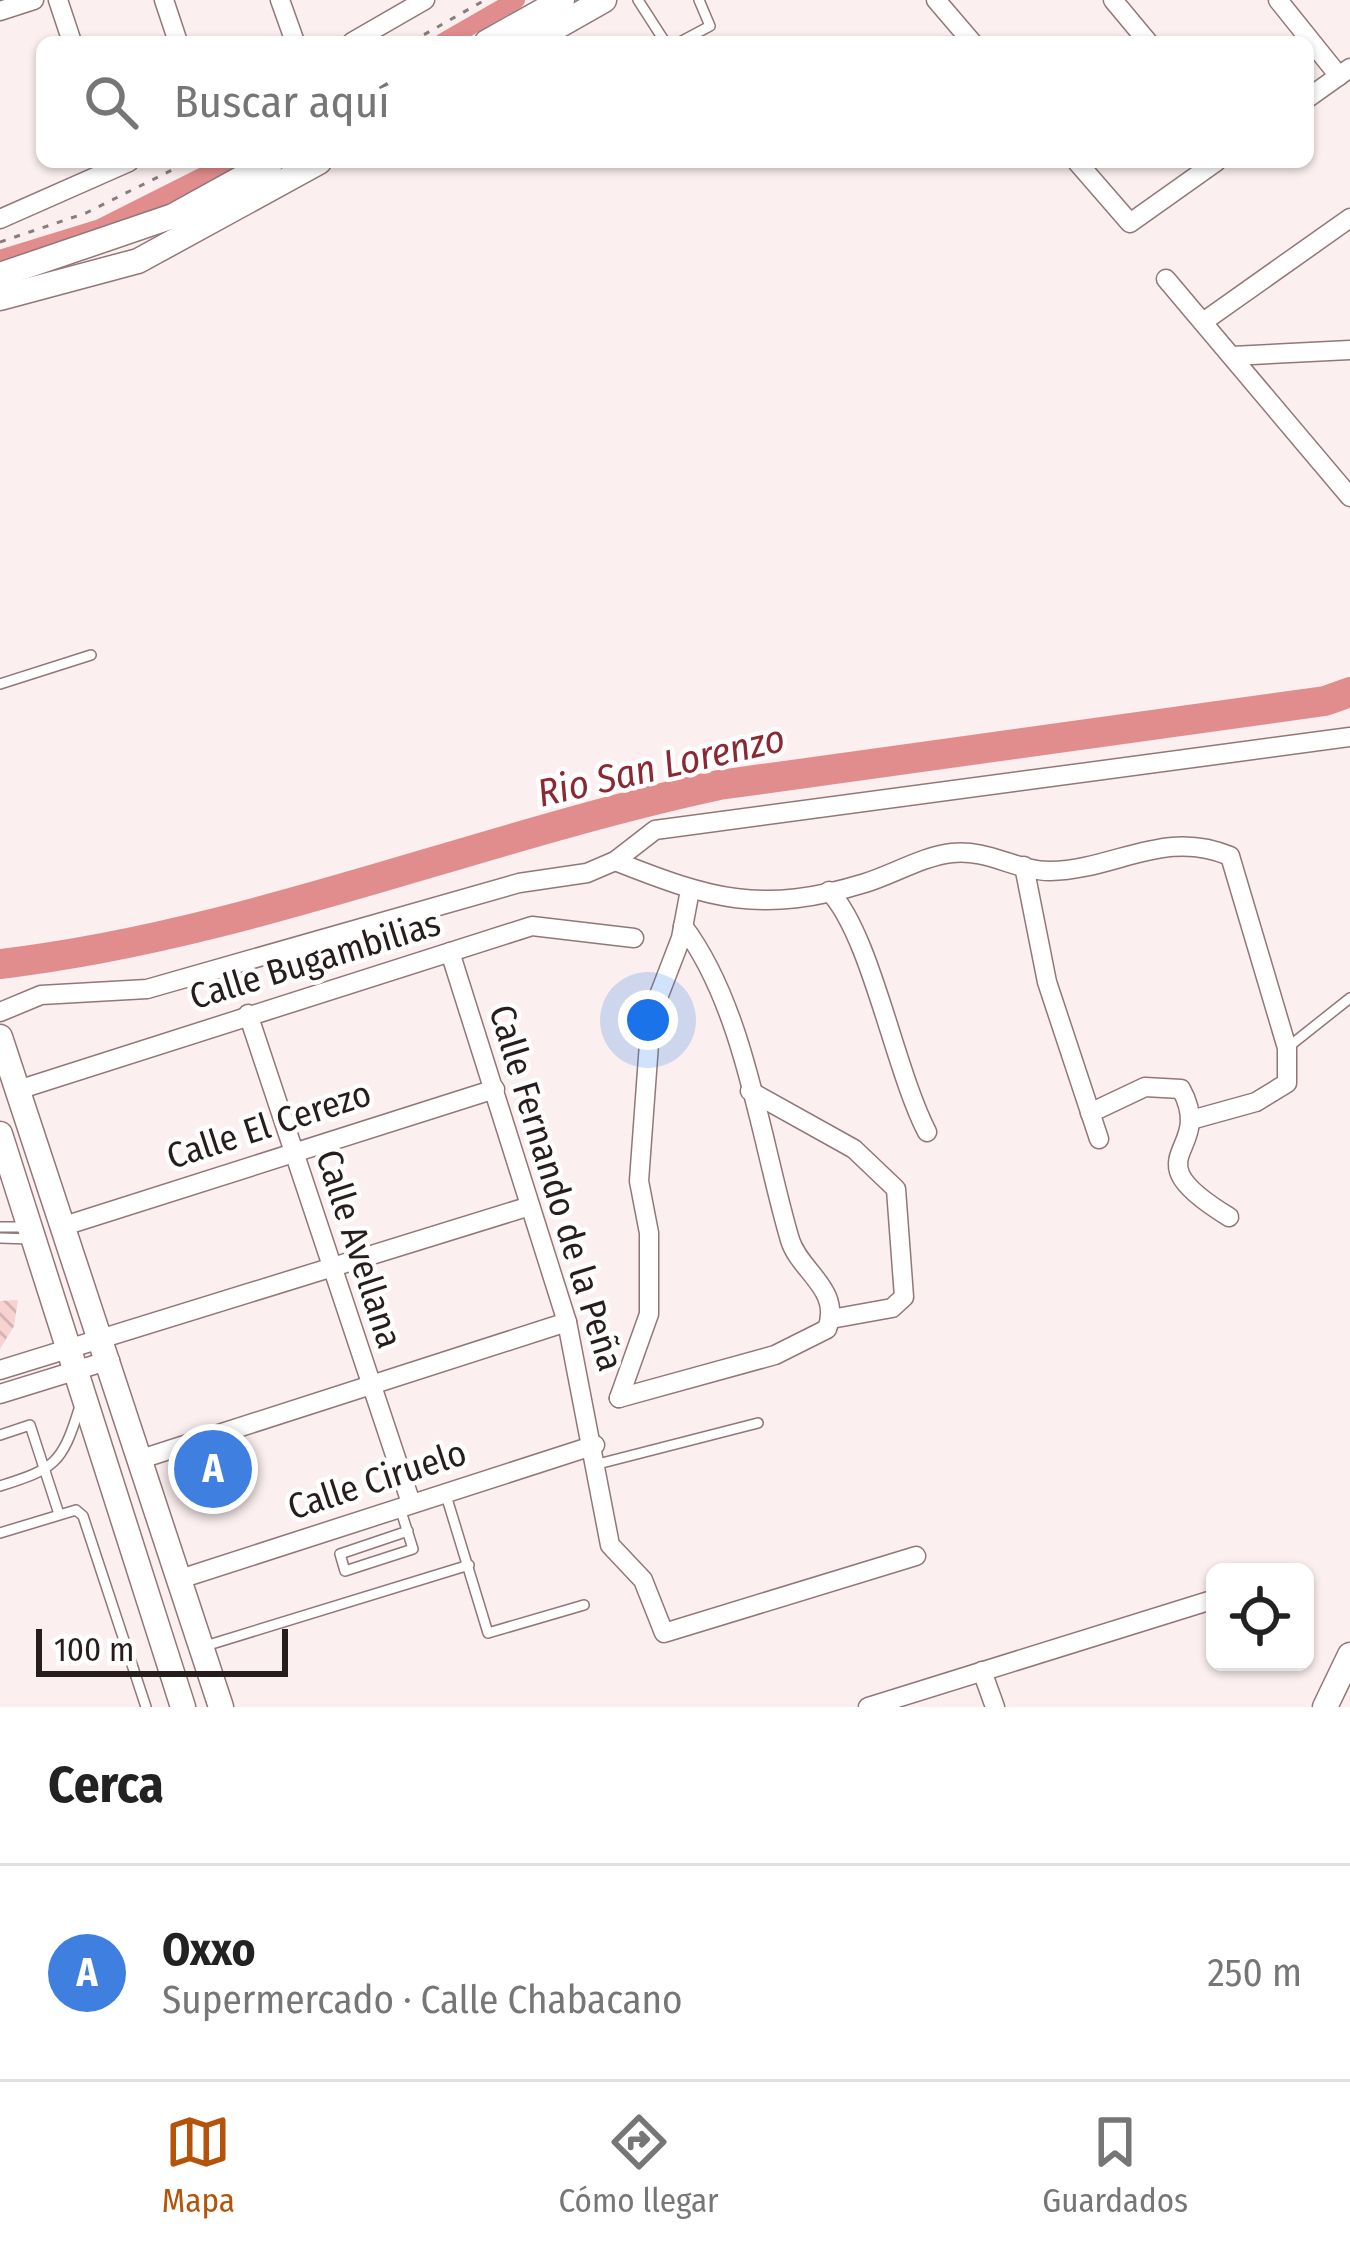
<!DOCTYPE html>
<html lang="es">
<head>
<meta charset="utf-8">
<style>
  :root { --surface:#fff; --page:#f2f2f2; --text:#222; --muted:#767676; --line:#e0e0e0; --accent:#b45309 }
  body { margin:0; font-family:"Fira Sans Condensed",sans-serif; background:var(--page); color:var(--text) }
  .controls { position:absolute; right:36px; bottom:36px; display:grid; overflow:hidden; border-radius:18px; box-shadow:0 3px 9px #0004 }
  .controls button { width:108px; height:108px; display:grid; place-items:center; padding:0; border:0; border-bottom:3px solid var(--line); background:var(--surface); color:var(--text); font:60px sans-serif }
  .scale { position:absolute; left:36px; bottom:30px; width:252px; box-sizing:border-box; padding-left:12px; border:6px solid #281d1d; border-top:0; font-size:33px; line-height:42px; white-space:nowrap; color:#281d1d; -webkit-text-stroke:9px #fff; paint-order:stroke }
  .you { position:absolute; left:648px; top:1020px; width:42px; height:42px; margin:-30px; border:9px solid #fff; border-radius:50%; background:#1a73e8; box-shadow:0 0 0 18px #1a73e833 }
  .badge { display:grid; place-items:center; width:78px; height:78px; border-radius:50%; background:var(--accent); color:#fff; font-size:39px; font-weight:700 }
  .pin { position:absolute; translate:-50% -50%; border:6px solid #fff; box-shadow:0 3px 12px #0006 }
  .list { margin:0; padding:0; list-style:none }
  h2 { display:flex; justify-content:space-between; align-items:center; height:156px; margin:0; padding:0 48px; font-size:51px }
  h2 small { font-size:39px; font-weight:400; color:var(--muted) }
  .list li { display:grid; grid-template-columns:78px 1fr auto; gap:36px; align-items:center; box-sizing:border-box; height:216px; padding:0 48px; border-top:3px solid var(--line) }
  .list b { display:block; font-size:45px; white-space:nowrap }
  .list p { margin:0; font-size:39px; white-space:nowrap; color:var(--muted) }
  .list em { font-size:39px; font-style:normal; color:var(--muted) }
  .icon { flex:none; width:66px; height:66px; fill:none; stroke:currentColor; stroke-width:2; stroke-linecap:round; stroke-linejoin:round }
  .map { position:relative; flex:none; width:1350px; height:1707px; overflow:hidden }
  .search { position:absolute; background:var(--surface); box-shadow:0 3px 9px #0004; left:36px; right:36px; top:36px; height:132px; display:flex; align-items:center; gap:30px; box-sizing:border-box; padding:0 42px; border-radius:18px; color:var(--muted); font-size:45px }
  .sheet { height:372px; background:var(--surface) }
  nav { display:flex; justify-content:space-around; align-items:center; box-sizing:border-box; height:168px; border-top:3px solid var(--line); background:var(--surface); font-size:33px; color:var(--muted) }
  nav a { display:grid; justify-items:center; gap:6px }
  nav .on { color:var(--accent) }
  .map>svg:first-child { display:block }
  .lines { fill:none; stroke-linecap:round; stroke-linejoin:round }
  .canal { stroke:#e18d8e; stroke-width:18 }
  .river { stroke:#e18d8e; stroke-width:30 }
  .building { fill:url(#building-back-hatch) }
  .lane-casing { stroke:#927777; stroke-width:12 }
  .street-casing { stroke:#927777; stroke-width:21 }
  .secondary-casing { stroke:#927777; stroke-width:27 }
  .path { stroke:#887c7c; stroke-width:3; stroke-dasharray:6 9; stroke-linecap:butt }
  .lane { stroke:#fff; stroke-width:9 }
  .street { stroke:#fff; stroke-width:18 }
  .secondary { stroke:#fff; stroke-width:24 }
  .labels { text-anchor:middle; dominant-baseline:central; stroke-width:9; stroke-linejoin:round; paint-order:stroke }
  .street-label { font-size:36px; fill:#281d1d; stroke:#fff }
  .water-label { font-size:39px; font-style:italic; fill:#8b2832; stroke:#fff }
</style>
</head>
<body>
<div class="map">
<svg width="1350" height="1707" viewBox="0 0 1350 1707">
  <defs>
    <pattern id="building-back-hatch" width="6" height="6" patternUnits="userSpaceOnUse" patternTransform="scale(3)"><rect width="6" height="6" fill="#f7d2d1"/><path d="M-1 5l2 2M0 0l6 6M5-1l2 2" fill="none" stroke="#d4b4b3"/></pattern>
  </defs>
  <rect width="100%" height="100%" fill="#fbefef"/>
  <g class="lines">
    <g class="canal">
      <path d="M443,42L516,0"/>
      <path d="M0,259L100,228L231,162"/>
    </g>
    <path class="river" d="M0,964C246,935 477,837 719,785L1325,701L1350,692"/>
  </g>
  <path class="building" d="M18,1300L14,1326L0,1349V1301Z"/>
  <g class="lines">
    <defs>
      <g id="lane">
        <path d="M638,0L665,42"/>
        <path d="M680,42L710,26L699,0"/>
        <path d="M0,684L91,655"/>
        <path d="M1287,1048L1350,998"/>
        <path d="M0,1227H25"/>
        <path d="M0,1238L31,1239"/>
        <path d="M0,1435L30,1425L59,1514"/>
        <path d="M598,1464L758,1423"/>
        <path d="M0,1486C54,1469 62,1464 79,1409"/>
        <path d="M445,1492L488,1633L584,1605"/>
        <path d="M400,1508L413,1549L345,1571L340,1554L408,1531"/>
        <path d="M0,1533L76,1510L83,1516L146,1707"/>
        <path d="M202,1647L469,1565"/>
      </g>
      <g id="street">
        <path d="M58,0L72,42"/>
        <path d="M164,0L178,42"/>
        <path d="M280,0L295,42"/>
        <path d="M936,0L972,42"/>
        <path d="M1113,0L1148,42"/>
        <path d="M1278,0L1339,76"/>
        <path d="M0,11L34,0"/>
        <path d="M352,42L425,0"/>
        <path d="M1308,98L1350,68"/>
        <path d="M1077,162L1130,223L1216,162"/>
        <path d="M0,219L129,162"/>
        <path d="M1166,279L1350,497"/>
        <path d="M1203,322L1350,218"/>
        <path d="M1232,356L1350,350"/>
        <path d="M615,861C711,899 761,915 865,883C892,875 923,856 952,853C988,849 1016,871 1050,871C1115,870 1164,828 1230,856L1287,1048V1083L1256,1102L1191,1120"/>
        <path d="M1024,866L1047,982L1099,1139"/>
        <path d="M829,891C871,935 894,1068 927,1132"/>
        <path d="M450,952L567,1322L610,1545L643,1580L664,1633L916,1556"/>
        <path d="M0,1012L41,995L147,989L519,883L587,873L615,861L655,830L1350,737"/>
        <path d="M248,1014L411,1503"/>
        <path d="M21,1089L532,926L634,938"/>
        <path d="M750,1091L854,1149L896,1189L904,1297L892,1308L831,1319"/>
        <path d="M1090,1113L1145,1087L1181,1089C1217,1155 1126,1154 1229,1217"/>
        <path d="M64,1226L495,1089"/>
        <path d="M0,1370L530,1206"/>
        <path d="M0,1394L110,1360"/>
        <path d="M619,1398L775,1355L827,1329C842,1289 800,1272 790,1240C761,1142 745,1008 683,926"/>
        <path d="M619,1398L649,1314V1233L639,1181L651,1016L681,938L690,890"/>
        <path d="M141,1459L567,1322"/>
        <path d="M180,1579L595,1445"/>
        <path d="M982,1671L995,1707"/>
        <path d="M868,1707L1215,1599"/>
      </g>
      <g id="secondary">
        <path d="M487,42L562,0"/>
        <path d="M530,42L604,0"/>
        <path d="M0,275L173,216L271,162"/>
        <path d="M0,298L138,261L319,162"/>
        <path d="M0,1037L221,1707"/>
        <path d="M0,1134L183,1707"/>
        <path d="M1325,1707L1350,1655"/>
      </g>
    </defs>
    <use href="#lane" class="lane-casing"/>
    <use href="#street" class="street-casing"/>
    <use href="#secondary" class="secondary-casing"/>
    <g class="path">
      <path d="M411,42L485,0"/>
      <path d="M0,242L86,213L188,162"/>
    </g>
    <use href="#lane" class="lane"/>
    <use href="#street" class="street"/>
    <use href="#secondary" class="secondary"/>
  </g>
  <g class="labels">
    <g class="street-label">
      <text transform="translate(315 960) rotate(-17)">Calle Bugambilias</text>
      <text transform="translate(269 1125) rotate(-18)">Calle El Cerezo</text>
      <text transform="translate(556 1188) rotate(73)">Calle Fernando de la Peña</text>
      <text transform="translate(359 1249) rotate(72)">Calle Avellana</text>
      <text transform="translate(377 1480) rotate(-18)">Calle Ciruelo</text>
    </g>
    <g class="water-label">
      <text transform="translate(661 766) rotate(-13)">Rio San Lorenzo</text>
    </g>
  </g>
</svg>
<div class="controls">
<button><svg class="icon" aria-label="locate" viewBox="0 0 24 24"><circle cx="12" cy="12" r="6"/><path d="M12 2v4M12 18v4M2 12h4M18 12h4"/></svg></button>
</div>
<div class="scale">100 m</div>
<div class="you"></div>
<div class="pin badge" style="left:213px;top:1469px;background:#3f7fe0">A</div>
<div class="search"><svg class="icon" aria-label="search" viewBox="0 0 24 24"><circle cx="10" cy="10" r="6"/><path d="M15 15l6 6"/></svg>Buscar aquí</div>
</div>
<section class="sheet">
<h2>Cerca<small></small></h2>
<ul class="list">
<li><span class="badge" style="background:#3f7fe0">A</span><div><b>Oxxo</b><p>Supermercado · Calle Chabacano</p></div><em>250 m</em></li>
</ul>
</section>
<nav>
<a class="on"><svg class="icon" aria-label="map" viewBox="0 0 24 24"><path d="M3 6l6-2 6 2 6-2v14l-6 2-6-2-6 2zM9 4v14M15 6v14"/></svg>Mapa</a>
<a><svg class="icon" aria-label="directions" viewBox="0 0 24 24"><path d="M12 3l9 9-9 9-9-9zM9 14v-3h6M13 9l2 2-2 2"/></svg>Cómo llegar</a>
<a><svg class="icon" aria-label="saved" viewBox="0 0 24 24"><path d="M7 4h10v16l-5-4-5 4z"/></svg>Guardados</a>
</nav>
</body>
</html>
